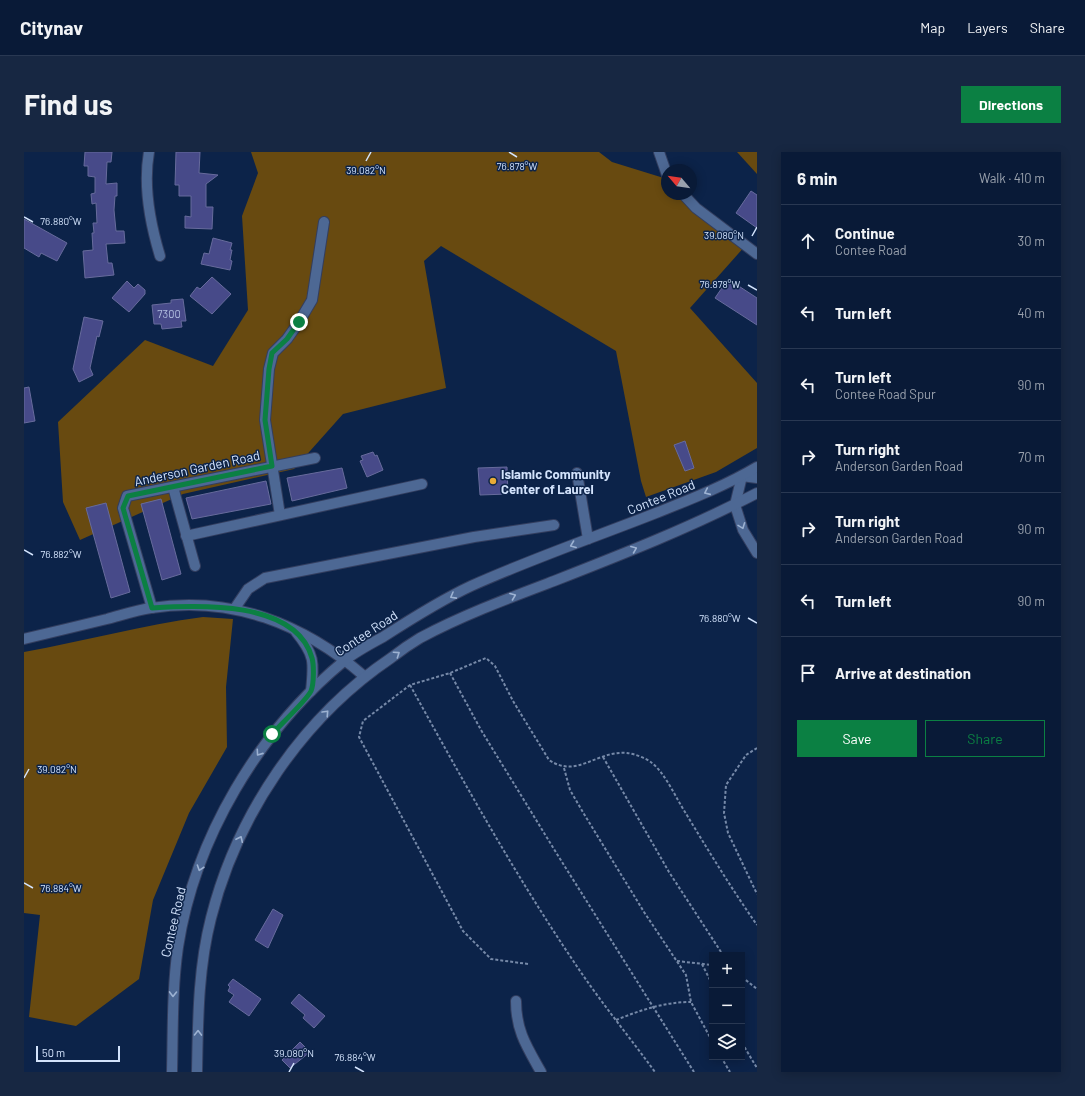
<!DOCTYPE html>
<html lang="en">
<head>
<meta charset="utf-8">
<style>
  :root { --surface:#091a37; --page:#172742; --text:#f1f3f6; --muted:#99a1ad; --line:#293852; --accent:#0b8043 }
  body { margin:0; font-family:Barlow,sans-serif; background:var(--page); color:var(--text) }
  .controls { position:absolute; right:12px; bottom:12px; display:grid; overflow:hidden; border-radius:0px; box-shadow:0 2px 10px #0003 }
  .controls button { width:36px; height:36px; display:grid; place-items:center; padding:0; border:0; border-bottom:1px solid var(--line); background:var(--surface); color:var(--text); font:20px sans-serif }
  .compass { position:absolute; left:637px; top:12px; width:36px; height:36px; border-radius:50%; background:var(--surface); box-shadow:0 2px 10px #0003; rotate:299deg }
  .scale { position:absolute; left:12px; bottom:10px; width:84px; box-sizing:border-box; padding-left:4px; border:2px solid #d3e3fc; border-top:0; font-size:11px; line-height:14px; white-space:nowrap; color:#d3e3fc; -webkit-text-stroke:3px #0c2349; paint-order:stroke }
  .stop { position:absolute; width:12px; height:12px; margin:-9px; border:3px solid #0b8043; border-radius:50%; background:#fff }
  .stop.end { background:#0b8043; border-color:#fff; box-shadow:0 1px 4px #0008 }
  .list { margin:0; padding:0; list-style:none }
  h2 { display:flex; justify-content:space-between; align-items:center; height:52px; margin:0; padding:0 16px; font-size:17px }
  h2 small { font-size:13px; font-weight:400; color:var(--muted) }
  .list li { display:grid; grid-template-columns:26px 1fr auto; gap:12px; align-items:center; box-sizing:border-box; height:72px; padding:0 16px; border-top:1px solid var(--line) }
  .list b { display:block; font-size:15px; white-space:nowrap }
  .list p { margin:0; font-size:13px; white-space:nowrap; color:var(--muted) }
  .list em { font-size:13px; font-style:normal; color:var(--muted) }
  .actions { display:flex; gap:8px; padding:12px 16px }
  .actions a { flex:1; padding:9px 0; border:1px solid var(--accent); border-radius:0px; text-align:center; font-size:14px; color:var(--accent) }
  .actions .main { background:var(--accent); color:#fff }
  .icon { flex:none; width:22px; height:22px; fill:none; stroke:currentColor; stroke-width:2; stroke-linecap:round; stroke-linejoin:round }
  .map { position:relative; flex:none; width:733px; height:920px; overflow:hidden; border-radius:0px }
  header { display:flex; align-items:center; gap:24px; box-sizing:border-box; height:56px; padding:0 20px; background:var(--surface); border-bottom:1px solid var(--line) }
  header strong { font-size:19px }
  nav { display:flex; gap:22px; margin-inline-start:auto; font-size:14px }
  .intro { display:flex; align-items:center; justify-content:space-between; box-sizing:border-box; height:96px; padding:0 24px }
  h1 { margin:0; font-size:28px }
  .button { padding:10px 18px; border-radius:0px; background:var(--accent); color:#fff; font-size:14px; font-weight:700 }
  main { display:flex; gap:24px; padding:0 24px }
  aside { flex:1; background:var(--surface); border-radius:0px; box-shadow:0 2px 10px #0003 }
  .map>svg:first-child { display:block }
  .forest { fill:#684a10 }
  .building { fill:#474a89; stroke:#676b9c }
  .lines { fill:none; stroke-linecap:round; stroke-linejoin:round }
  .minor-casing { stroke:#333e5f; stroke-width:12 }
  .path { stroke:#7689a8; stroke-width:2; stroke-dasharray:3 2; stroke-linecap:butt }
  .minor { stroke:#4d6894; stroke-width:10 }
  .oneway { stroke:#9db2d2 }
  .route { stroke:#0b8043; stroke-width:5 }
  .ticks { fill:none; stroke:#d3e3fc; stroke-width:1.5 }
  .poi-dot { fill:#e8ab37; stroke:#0c2349; stroke-width:1.5 }
  .labels { text-anchor:middle; dominant-baseline:central; stroke-width:3; stroke-linejoin:round; paint-order:stroke }
  .number-label { font-size:11px; fill:#b0bddf }
  .street-label { font-size:13px; fill:#d3e3fc; stroke:#0c2349 }
  .poi-label { font-size:13px; font-weight:bold; fill:#d3e3fc; stroke:#0c2349; text-anchor:start }
  .ticks-label { font-size:10px; text-anchor:middle; fill:#d3e3fc; stroke:#0c2349; stroke-width:3; stroke-linejoin:round; paint-order:stroke }
</style>
</head>
<body>
<header>
<strong>Citynav</strong>
<nav><a>Map</a><a>Layers</a><a>Share</a></nav>
</header>
<div class="intro"><h1>Find us</h1><a class="button">Directions</a></div>
<main>
<div class="map">
<svg width="733" height="920" viewBox="0 0 733 920">
  <rect width="100%" height="100%" fill="#0c2349"/>
  <g class="forest">
    <path d="M227,0H575L588,10L643,27V42H659L722,93L666,156L733,231V296L692,320L622,345L617,329L592,199L417,94L400,109L422,236L319,262L270,317L159,342L56,388L39,350L34,270L121,188L189,214L224,158L218,64L234,21Z"/>
    <path d="M713,0H733V22Z"/>
    <path d="M179,465L209,467L202,535L203,595L165,661L129,748L115,827L52,874L5,865L16,763L0,761V500C60,489 119,473 179,465Z"/>
  </g>
  <g class="building">
    <path d="M61,0H88L87,10H83L82,32L93,31V44H91L90,58L92,79H100L101,91L82,92L84,111H88L90,123L61,126L59,99L69,98L68,81H70L69,71H73L72,51L68,52L67,42L71,41V25L64,24V14H60Z"/>
    <path d="M152,0H176L175,21L194,23L182,32V55H189L188,77L161,76V64L167,65V44H155V33H151Z"/>
    <path d="M727,39L733,43V76L712,61Z"/>
    <path d="M0,67L43,91L33,109L17,101L15,105L0,96Z"/>
    <path d="M189,86L208,91L206,98H208L206,108L208,109L206,118L177,112L180,101L185,102Z"/>
    <path d="M188,125L207,142L188,162L166,144L173,135L176,137Z"/>
    <path d="M704,127L733,146V173L691,146Z"/>
    <path d="M103,129L110,136L114,132L121,138V142L105,160L88,146Z"/>
    <path d="M159,147L162,169H157L158,175L138,177L137,172H130L128,153L147,151V148Z"/>
    <path d="M60,165L79,169L75,185L73,184L66,216L69,223L55,230L49,217Z"/>
    <path d="M5,235L11,269L0,271V236Z"/>
    <path d="M661,289L670,316L661,319L650,293Z"/>
    <path d="M349,300L351,304L353,303L359,318L343,325L336,309L339,308L337,304Z"/>
    <path d="M483,315L484,342L456,343L454,316Z"/>
    <path d="M318,316L323,336L268,349L263,326Z"/>
    <path d="M242,329L247,352L168,367L162,346Z"/>
    <path d="M137,347L157,422L138,428L117,352Z"/>
    <path d="M82,351L106,440L87,446L62,356Z"/>
    <path d="M249,757L259,763L244,796L231,788Z"/>
    <path d="M209,827L237,847L225,864L205,850L210,843L204,839L206,835L204,833Z"/>
    <path d="M275,842L301,864L290,876L279,866L281,863L267,851Z"/>
    <path d="M276,890L286,900L266,916L258,908Z"/>
  </g>
  <g class="lines">
    <defs>
      <g id="minor">
        <path d="M125,0C119,34 126,71 136,104"/>
        <path d="M635,0L643,23"/>
        <path d="M659,42L672,56L733,102"/>
        <path d="M553,321L564,387"/>
        <path d="M718,324L711,353L719,378L733,401"/>
        <path d="M718,324L733,326"/>
        <path d="M149,335L171,414"/>
        <path d="M256,363L241,268L245,217L249,201L263,187L275,170L288,148L300,70"/>
        <path d="M162,384L398,332"/>
        <path d="M128,456L99,356L103,344L291,306"/>
        <path d="M211,456L224,437L241,426L450,385L530,373"/>
        <path d="M272,480C291,503 290,510 287,539"/>
        <path d="M0,487C28,480 55,474 83,467C98,463 113,458 127,456C207,443 280,472 340,524"/>
        <path d="M492,849C492,879 503,895 517,920"/>
        <path d="M148,920C149,878 148,837 154,795C171,686 234,580 320,509C331,500 346,492 359,485C387,467 417,448 447,434C507,407 571,385 632,361C667,347 701,334 733,315"/>
        <path d="M173,920C174,868 174,817 187,766C213,663 278,566 367,506C376,499 386,492 396,486C439,463 485,446 530,429C599,402 668,375 733,341"/>
      </g>
    </defs>
    <use href="#minor" class="minor-casing"/>
    <g class="path">
      <path d="M426,521L457,578L533,702L670,920"/>
      <path d="M386,533C438,627 490,721 550,810C575,848 604,883 631,920"/>
      <path d="M733,596L722,603L702,633L700,661L704,681L733,742"/>
      <path d="M579,605L645,720L699,803"/>
      <path d="M540,616L546,638L560,662L620,760L662,823L667,850L688,889"/>
      <path d="M653,809L688,813"/>
      <path d="M504,812L467,807L439,779L335,585L339,569L386,533L426,521L462,506L471,514L489,549L525,608C553,627 573,598 603,601C611,602 622,606 628,611C641,621 652,646 661,660C684,698 707,736 733,773"/>
      <path d="M678,812L688,832"/>
      <path d="M718,825L733,837"/>
      <path d="M592,868C617,858 640,850 667,850"/>
      <path d="M718,891L733,916"/>
      <path d="M697,905L706,920"/>
    </g>
    <use href="#minor" class="minor"/>
  </g>
  <defs><path id="oneway-chevron" d="M-2-3.5L2.5 0L-2 3.5" fill="none" stroke-width="1.6" stroke-linecap="round" stroke-linejoin="round"/></defs>
  <g class="oneway">
    <use href="#oneway-chevron" transform="translate(683 340) rotate(156)"/>
    <use href="#oneway-chevron" transform="translate(718 374) rotate(69)"/>
    <use href="#oneway-chevron" transform="translate(549 393) rotate(159)"/>
    <use href="#oneway-chevron" transform="translate(610 397) rotate(-22)"/>
    <use href="#oneway-chevron" transform="translate(429 444) rotate(151)"/>
    <use href="#oneway-chevron" transform="translate(489 444) rotate(-21)"/>
    <use href="#oneway-chevron" transform="translate(373 502) rotate(-34)"/>
    <use href="#oneway-chevron" transform="translate(302 561) rotate(-47)"/>
    <use href="#oneway-chevron" transform="translate(235 601) rotate(125)"/>
    <use href="#oneway-chevron" transform="translate(216 687) rotate(-65)"/>
    <use href="#oneway-chevron" transform="translate(176 716) rotate(109)"/>
    <use href="#oneway-chevron" transform="translate(149 842) rotate(91)"/>
    <use href="#oneway-chevron" transform="translate(174 881) rotate(-89)"/>
  </g>
  <g class="lines">
    <path class="route" d="M248,582C256,573 282,549 287,539C290,532 290,513 288,506C272,448 174,453 128,456L99,356L104,344L248,314L241,268L245,217L248,201L263,187L275,170"/>
  </g>
  <path class="ticks" d="M485,0L493,5M342,9L347,0M0,65L9,70M728,84L733,75M724,133L733,138M0,398L9,403M724,466L733,471M0,626L5,617M0,731L9,736M331,915L340,920M265,920L270,911"/>
  <circle class="poi-dot" cx="469" cy="329" r="4"/>
  <g class="labels">
    <g class="number-label">
      <text x="145" y="161">7300</text>
    </g>
    <g class="street-label">
      <text transform="translate(173 316) rotate(-12)">Anderson Garden Road</text>
      <text transform="translate(637 345) rotate(-22)">Contee Road</text>
      <text transform="translate(342 481) rotate(-33)">Contee Road</text>
      <text transform="translate(149 770) rotate(-77)">Contee Road</text>
    </g>
    <g class="poi-label">
      <text x="477" y="322">Islamic Community<tspan x="477" dy="15">Center of Laurel</tspan></text>
    </g>
  </g>
  <g class="ticks-label">
    <text x="493" y="18">76.878°W</text>
    <text x="342" y="22">39.082°N</text>
    <text x="37" y="73">76.880°W</text>
    <text x="700" y="87">39.080°N</text>
    <text x="696" y="136">76.878°W</text>
    <text x="37" y="406">76.882°W</text>
    <text x="696" y="470">76.880°W</text>
    <text x="33" y="621">39.082°N</text>
    <text x="37" y="740">76.884°W</text>
    <text x="270" y="905">39.080°N</text>
    <text x="331" y="909">76.884°W</text>
  </g>
</svg>
<div class="controls">
<button>+</button>
<button>−</button>
<button><svg class="icon" aria-label="layers" viewBox="0 0 24 24"><path d="M12 4l9 5-9 5-9-5zM3 14l9 5 9-5"/></svg></button>
</div>
<svg class="compass" viewBox="-18 -18 36 36"><path d="M0-13l5 13h-10z" fill="#e53935"/><path d="M0 13l5-13h-10z" fill="#99a1ad"/></svg>
<div class="scale">50 m</div>
<div class="stop" style="left:248px;top:582px"></div>
<div class="stop end" style="left:275px;top:170px"></div>
</div>
<aside>
<h2>6 min<small>Walk · 410 m</small></h2>
<ul class="list">
<li><svg class="icon" aria-label="ahead" viewBox="0 0 24 24"><path d="M12 20V5M6 11l6-6 6 6"/></svg><div><b>Continue</b><p>Contee Road</p></div><em>30 m</em></li>
<li><svg class="icon" aria-label="left" viewBox="0 0 24 24"><path d="M17 20v-9H6M10 6l-5 5 5 5"/></svg><div><b>Turn left</b></div><em>40 m</em></li>
<li><svg class="icon" aria-label="left" viewBox="0 0 24 24"><path d="M17 20v-9H6M10 6l-5 5 5 5"/></svg><div><b>Turn left</b><p>Contee Road Spur</p></div><em>90 m</em></li>
<li><svg class="icon" aria-label="right" viewBox="0 0 24 24"><path d="M7 20v-9h11M14 6l5 5-5 5"/></svg><div><b>Turn right</b><p>Anderson Garden Road</p></div><em>70 m</em></li>
<li><svg class="icon" aria-label="right" viewBox="0 0 24 24"><path d="M7 20v-9h11M14 6l5 5-5 5"/></svg><div><b>Turn right</b><p>Anderson Garden Road</p></div><em>90 m</em></li>
<li><svg class="icon" aria-label="left" viewBox="0 0 24 24"><path d="M17 20v-9H6M10 6l-5 5 5 5"/></svg><div><b>Turn left</b></div><em>90 m</em></li>
<li><svg class="icon" aria-label="arrive" viewBox="0 0 24 24"><path d="M6 21V4h12l-3 4 3 4H6"/></svg><div><b>Arrive at destination</b></div></li>
</ul>
<div class="actions"><a class="main">Save</a><a>Share</a></div>
</aside>
</main>
</body>
</html>
